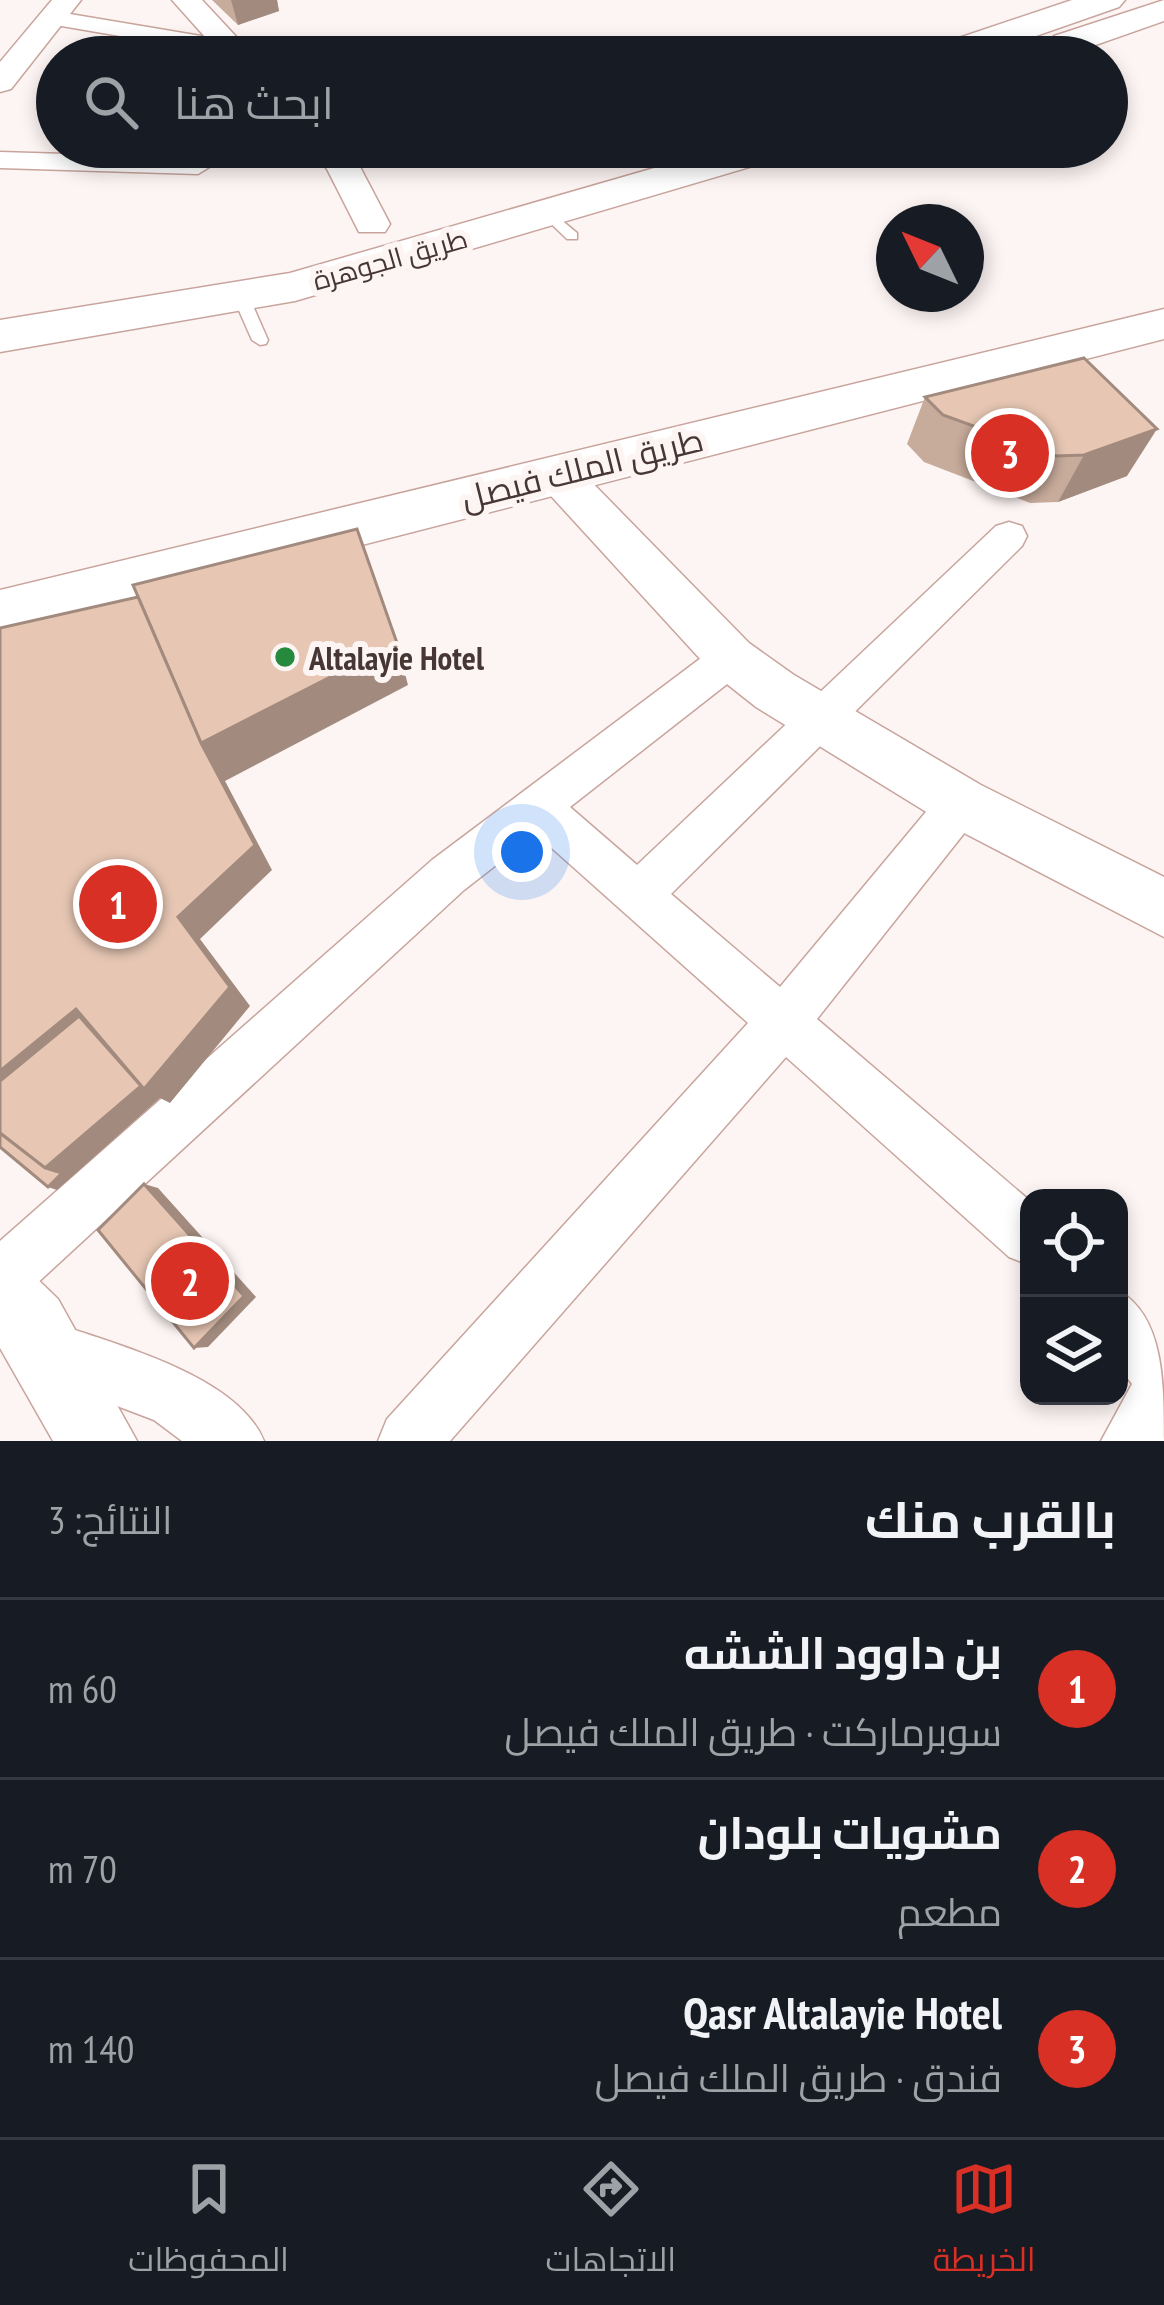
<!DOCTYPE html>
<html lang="ar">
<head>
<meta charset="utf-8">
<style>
  :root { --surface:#171b24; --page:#20242c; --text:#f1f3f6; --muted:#9ea1a6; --line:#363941; --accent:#d93025 }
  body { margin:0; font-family:"PT Sans Narrow",Cairo,sans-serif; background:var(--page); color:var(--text); direction:rtl }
  .controls { position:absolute; right:36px; bottom:36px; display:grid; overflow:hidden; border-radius:24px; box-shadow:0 6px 18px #0003 }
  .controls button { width:108px; height:108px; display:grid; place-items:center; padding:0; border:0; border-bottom:3px solid var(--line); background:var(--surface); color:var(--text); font:60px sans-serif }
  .compass { position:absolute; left:876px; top:204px; width:108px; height:108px; border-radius:50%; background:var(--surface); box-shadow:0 6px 18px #0003; rotate:313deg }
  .you { position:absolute; left:522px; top:852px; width:42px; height:42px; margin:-30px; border:9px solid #fff; border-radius:50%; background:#1a73e8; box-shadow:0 0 0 18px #1a73e833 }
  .badge { display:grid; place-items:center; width:78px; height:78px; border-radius:50%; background:var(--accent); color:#fff; font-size:39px; font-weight:700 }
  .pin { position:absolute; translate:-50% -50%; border:6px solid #fff; box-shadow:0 3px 12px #0006 }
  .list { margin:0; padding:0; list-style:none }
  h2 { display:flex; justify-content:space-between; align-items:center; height:156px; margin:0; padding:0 48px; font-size:51px }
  h2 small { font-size:39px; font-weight:400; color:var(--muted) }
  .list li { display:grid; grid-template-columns:78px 1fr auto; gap:36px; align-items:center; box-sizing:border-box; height:180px; padding:0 48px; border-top:3px solid var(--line) }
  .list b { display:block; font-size:45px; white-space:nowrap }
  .list p { margin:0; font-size:39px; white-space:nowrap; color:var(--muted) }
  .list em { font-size:39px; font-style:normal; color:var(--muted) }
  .icon { flex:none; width:66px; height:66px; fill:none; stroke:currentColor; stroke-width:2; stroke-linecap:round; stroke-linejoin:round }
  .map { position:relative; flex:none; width:1164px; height:1441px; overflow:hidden; direction:ltr }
  .search { position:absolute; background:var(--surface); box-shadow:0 6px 18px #0003; left:36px; right:36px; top:36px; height:132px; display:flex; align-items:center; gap:30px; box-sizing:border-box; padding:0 42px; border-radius:66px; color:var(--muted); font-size:45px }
  .sheet { height:696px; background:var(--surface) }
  nav { display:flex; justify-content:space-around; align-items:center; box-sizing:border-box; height:168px; border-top:3px solid var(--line); background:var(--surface); font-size:33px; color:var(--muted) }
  nav a { display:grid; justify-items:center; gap:6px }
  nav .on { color:var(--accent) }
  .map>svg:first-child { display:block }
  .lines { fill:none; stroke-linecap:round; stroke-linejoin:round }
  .service-casing { stroke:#c8a49d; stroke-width:3 }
  .minor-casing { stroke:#c8a49d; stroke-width:3 }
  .tertiary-casing { stroke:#c8a49d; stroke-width:3 }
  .primary-casing { stroke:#c8a49d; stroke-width:3 }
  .service { fill:#fff; fill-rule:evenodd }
  .minor { fill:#fff; fill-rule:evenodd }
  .tertiary { fill:#fff; fill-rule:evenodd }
  .primary { fill:#fff; fill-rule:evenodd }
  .wall { fill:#c7ab9b }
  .shaded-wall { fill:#a28b7e }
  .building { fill:#e7c7b4; stroke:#a28b7e; stroke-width:3 }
  .poi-dot { fill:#25893e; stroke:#fdf5f3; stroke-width:4.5 }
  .labels { text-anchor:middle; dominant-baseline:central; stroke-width:12; stroke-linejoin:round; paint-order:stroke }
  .far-street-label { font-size:27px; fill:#463734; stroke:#fdf5f3 }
  .street-label { font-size:33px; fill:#463734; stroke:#fdf5f3 }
  .poi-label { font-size:33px; font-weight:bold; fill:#463734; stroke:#fdf5f3; text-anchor:start }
</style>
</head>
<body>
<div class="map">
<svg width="1164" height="1441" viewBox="0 0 1164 1441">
  <rect width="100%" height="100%" fill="#fdf5f3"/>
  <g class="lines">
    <defs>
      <g id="service">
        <path d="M548,209L577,233V239H567L543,216V210Z"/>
        <path d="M241,292L249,297L268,340L266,344L260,345L252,340L233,297Z"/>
      </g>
      <g id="minor">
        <path d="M52,11L231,41L243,48L231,55L44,23L41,18Z"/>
        <path d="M0,152L198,158L211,166L198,174L0,168Z"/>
        <path d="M1009,522L1022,526L1027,536L1022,546L671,894L780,987L945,789L961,783L977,789L983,803L977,817L817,1019L1029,1200V1265L1009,1257L786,1057L450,1441H378L387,1419L748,1023L536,834L464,890L20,1299L0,1308V1241L432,860L717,646L731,642L745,646L751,658L745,670L570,807L637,865L996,526Z"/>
        <path d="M1119,1291C1164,1317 1164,1383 1164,1441H1101L1132,1384L1119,1367Z"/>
        <path d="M46,1320C111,1344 236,1373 264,1441H182L154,1420L25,1371L16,1350L25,1329Z"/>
      </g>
      <g id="tertiary">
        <path d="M52,0H81L11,89L0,92V62Z"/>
        <path d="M172,0H202L255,57H223Z"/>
        <path d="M308,147H344L359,165L390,224L385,232H359L327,169Z"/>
        <path d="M557,458L573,463L749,643L794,675L981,785L1164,877V937L941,821L756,707L713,673L541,485L534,474L541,463Z"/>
        <path d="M0,1257L26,1268L58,1299L137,1441H53L0,1348Z"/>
      </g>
      <g id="primary">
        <path d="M1072,0H1125L1119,7L976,57H920L926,49Z"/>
        <path d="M1164,0V21L1067,55L1054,52L1048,44L1054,36Z"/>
        <path d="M727,147H793L787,156L295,301L0,352V320L290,273Z"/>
        <path d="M1164,309V339L0,638V590Z"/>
      </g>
    </defs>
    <use href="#service" class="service-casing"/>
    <use href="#minor" class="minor-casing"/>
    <use href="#tertiary" class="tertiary-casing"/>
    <use href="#primary" class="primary-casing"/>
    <use href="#service" class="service"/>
    <use href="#minor" class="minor"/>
    <use href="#tertiary" class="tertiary"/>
    <use href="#primary" class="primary"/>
  </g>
  <g class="wall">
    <path d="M212,0H277L279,11L238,25Z"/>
    <path d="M1084,358L1127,476L1058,502L1030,503L924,462L907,444L925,397Z"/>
  </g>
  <g class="shaded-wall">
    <path d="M231,0H277L279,11L238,25Z"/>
    <path d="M1157,429L1127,476L1058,502L1084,455Z"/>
    <path d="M397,643L408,685L225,781L272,870L200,939L250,1006L170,1103L160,1098L57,1190L48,1187L45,1168L0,1114V1071L178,917L201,743Z"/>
    <path d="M144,1184L158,1188L256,1297L208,1347L194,1348Z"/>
  </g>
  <g class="building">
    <path d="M1084,358L1157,429L1084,455L1056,456L943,415L925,397Z"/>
    <path d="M357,529L397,643L201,743L133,585Z"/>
    <path d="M138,597L201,743L255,845L178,917L230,987L144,1089L76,1009L0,1071V628Z"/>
    <path d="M79,1016L141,1086L45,1168L0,1133V1081Z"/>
    <path d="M0,1133L45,1168L62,1173L48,1187L0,1147Z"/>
    <path d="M144,1184L244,1296L194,1348L98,1230Z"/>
  </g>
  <circle class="poi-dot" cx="285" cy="657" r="12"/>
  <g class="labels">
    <g class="far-street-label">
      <text transform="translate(390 259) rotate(-16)">طريق الجوهرة</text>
    </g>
    <g class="street-label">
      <text transform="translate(582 468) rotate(-14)">طريق الملك فيصل</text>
    </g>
    <g class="poi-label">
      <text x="309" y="657">Altalayie Hotel</text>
    </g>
  </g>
</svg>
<div class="controls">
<button><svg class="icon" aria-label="locate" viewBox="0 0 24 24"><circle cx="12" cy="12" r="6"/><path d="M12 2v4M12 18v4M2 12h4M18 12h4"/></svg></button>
<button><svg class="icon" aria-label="layers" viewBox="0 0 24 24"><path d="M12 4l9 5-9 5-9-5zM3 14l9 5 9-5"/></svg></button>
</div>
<svg class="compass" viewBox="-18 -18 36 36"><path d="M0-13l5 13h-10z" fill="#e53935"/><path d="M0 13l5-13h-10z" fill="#9ea1a6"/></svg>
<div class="you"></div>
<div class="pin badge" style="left:118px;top:904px">1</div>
<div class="pin badge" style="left:190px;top:1281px">2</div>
<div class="pin badge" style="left:1010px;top:453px">3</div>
<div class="search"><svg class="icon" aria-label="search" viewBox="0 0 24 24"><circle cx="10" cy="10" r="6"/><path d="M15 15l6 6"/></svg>ابحث هنا</div>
</div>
<section class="sheet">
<h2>بالقرب منك<small>النتائج: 3</small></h2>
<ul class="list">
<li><span class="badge">1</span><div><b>بن داوود الششه</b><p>سوبرماركت · طريق الملك فيصل</p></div><em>60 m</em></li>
<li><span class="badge">2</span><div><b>مشويات بلودان</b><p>مطعم</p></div><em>70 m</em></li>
<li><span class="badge">3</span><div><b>Qasr Altalayie Hotel</b><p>فندق · طريق الملك فيصل</p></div><em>140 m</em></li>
</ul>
</section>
<nav>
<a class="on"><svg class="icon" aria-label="map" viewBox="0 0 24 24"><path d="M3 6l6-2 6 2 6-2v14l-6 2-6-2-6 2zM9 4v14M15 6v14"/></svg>الخريطة</a>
<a><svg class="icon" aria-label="directions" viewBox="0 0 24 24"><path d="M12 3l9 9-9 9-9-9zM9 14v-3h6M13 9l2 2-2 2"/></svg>الاتجاهات</a>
<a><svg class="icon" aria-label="saved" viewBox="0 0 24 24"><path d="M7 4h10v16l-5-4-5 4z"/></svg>المحفوظات</a>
</nav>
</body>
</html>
